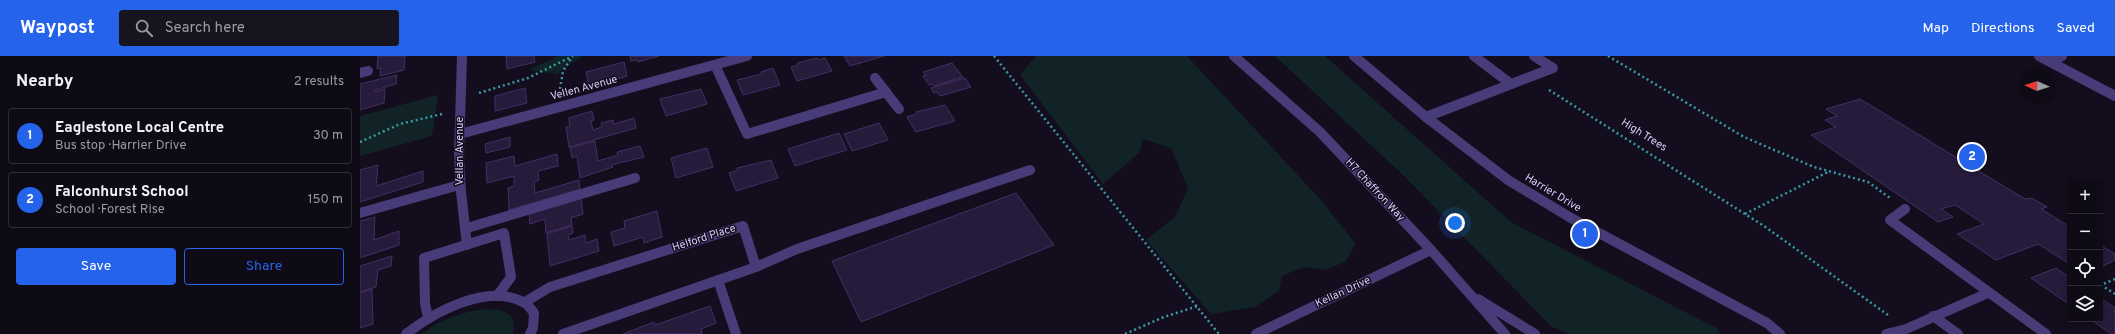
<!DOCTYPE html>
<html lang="en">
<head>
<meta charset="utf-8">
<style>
  :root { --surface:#0e0a16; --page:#17131f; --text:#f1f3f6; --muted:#9b9aa1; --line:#2e2b35; --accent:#2563eb }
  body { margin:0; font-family:Overpass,sans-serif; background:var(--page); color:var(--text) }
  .controls { position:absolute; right:12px; bottom:12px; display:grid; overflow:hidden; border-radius:4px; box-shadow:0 2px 6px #0003 }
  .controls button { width:36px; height:36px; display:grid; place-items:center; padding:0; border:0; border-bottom:1px solid var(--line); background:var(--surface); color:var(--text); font:20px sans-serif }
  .compass { position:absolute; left:1659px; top:12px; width:36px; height:36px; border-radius:50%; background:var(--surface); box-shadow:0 2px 6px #0003; rotate:273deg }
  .you { position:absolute; left:1095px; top:167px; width:14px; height:14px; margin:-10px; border:3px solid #fff; border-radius:50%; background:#1a73e8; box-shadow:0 0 0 6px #1a73e833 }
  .badge { display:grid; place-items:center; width:26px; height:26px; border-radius:50%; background:var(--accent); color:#fff; font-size:13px; font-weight:700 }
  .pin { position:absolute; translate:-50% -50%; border:2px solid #fff; box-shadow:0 1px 4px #0006 }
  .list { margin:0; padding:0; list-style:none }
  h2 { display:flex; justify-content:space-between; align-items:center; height:52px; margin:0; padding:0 16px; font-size:17px }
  h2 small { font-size:13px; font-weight:400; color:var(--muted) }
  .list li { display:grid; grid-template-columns:26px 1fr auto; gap:12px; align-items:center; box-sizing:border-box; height:56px; margin:0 8px 8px; padding:0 8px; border:1px solid var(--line); border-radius:4px }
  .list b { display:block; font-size:15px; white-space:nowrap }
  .list p { margin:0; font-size:13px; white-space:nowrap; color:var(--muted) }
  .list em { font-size:13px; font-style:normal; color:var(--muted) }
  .actions { display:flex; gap:8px; padding:12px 16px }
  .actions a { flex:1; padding:9px 0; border:1px solid var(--accent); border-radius:4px; text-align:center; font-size:14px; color:var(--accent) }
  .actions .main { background:var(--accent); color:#fff }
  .icon { flex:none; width:22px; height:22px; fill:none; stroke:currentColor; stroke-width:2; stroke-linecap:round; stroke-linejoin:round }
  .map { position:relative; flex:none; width:1755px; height:278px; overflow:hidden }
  header { display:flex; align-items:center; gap:24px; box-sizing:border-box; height:56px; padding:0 20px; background:var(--accent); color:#fff }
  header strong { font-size:19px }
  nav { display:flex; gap:22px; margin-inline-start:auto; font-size:14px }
  .search { width:280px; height:36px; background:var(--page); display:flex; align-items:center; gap:10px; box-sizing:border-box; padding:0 14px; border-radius:4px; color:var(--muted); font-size:15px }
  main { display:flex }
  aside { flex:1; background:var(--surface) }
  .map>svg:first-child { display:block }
  .green { fill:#112326 }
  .building { fill:#271b3c; stroke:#432f66 }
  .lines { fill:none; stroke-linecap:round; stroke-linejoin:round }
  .path { stroke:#379aa5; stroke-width:2.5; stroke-dasharray:2 3; stroke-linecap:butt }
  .service { stroke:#483c78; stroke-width:10 }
  .minor { stroke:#483c78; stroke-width:10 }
  .tertiary { stroke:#483c78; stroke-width:10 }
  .labels { text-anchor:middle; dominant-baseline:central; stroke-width:3; stroke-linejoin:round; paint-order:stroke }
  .street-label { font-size:11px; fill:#dacdfb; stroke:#130d1d }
</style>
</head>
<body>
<header>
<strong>Waypost</strong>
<div class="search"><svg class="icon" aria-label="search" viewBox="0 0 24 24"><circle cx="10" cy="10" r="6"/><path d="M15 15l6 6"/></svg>Search here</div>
<nav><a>Map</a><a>Directions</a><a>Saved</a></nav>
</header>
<main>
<aside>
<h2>Nearby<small>2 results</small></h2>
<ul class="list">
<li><span class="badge">1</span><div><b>Eaglestone Local Centre</b><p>Bus stop · Harrier Drive</p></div><em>30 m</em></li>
<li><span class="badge">2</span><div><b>Falconhurst School</b><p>School · Forest Rise</p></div><em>150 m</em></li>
</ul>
<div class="actions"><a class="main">Save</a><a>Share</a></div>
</aside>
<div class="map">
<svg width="1755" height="278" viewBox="0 0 1755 278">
  <rect width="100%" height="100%" fill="#130d1d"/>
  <g class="green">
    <path d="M198,0H222L197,18L168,14Z"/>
    <path d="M676,0H827L961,144L996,188L985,206L965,214L944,211L922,220L919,235L895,251L851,258L786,184L815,161L828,132L811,92L783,83L780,96L743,128L660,19Z"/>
    <path d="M915,0H965L1151,166L1358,273L1360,278H1209L1192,271L1044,120Z"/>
    <path d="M78,39L72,80L0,100V60Z"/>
    <path d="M125,253C144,254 157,255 153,278H62C80,263 102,256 125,253Z"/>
  </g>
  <g class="building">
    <path d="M18,0H45L44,14L20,20L21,12L17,13Z"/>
    <path d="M146,0H174L175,6L147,13Z"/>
    <path d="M270,0H299L278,6L277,4L271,5Z"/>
    <path d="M484,0H524L490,10Z"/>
    <path d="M457,2L459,4L465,2L472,15L437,25L431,11L438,9L437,7Z"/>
    <path d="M264,6L267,20L246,27V25L229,30L226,16Z"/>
    <path d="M592,7L603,21L574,30L572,28L569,29L563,20L566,19L563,16Z"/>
    <path d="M413,12L420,29L383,39L377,24L402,18L401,16Z"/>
    <path d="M37,19L36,28L15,34V36L25,33L24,47L0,54V28Z"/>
    <path d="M605,22L611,31L580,40L578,36L574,37L571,32Z"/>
    <path d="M165,32L167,47L135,55V40Z"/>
    <path d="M341,33L347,48L306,60L300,43Z"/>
    <path d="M1500,43L1665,143L1672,142L1687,151L1681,153L1710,171V208L1678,188L1636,204L1597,178L1624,168L1595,149L1581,153L1593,161L1578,166L1451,79L1476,71L1465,64L1477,60L1466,53Z"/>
    <path d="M585,49L595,65L556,76L547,61L557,58L556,56Z"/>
    <path d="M232,55L234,64L231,65L233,74L242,71L241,67L253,64L254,68L274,62L276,72L209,91L206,71L210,70L209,62Z"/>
    <path d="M519,67L528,84L492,95L484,78Z"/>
    <path d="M479,77L487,94L435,110L428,93Z"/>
    <path d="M150,81V91L126,97L125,88Z"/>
    <path d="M235,85L238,105L258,99L257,96L280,90L284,101L251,109L253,111L220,122L217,100L212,102L210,92Z"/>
    <path d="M347,92L353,111L316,122L311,102Z"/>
    <path d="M197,98L198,110L178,115L179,124L174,126L175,137L219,124L220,133L149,154L148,132L154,130V120L127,127L126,107L154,100L155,110Z"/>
    <path d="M411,104L418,122L376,135L369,117L378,114L377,112Z"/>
    <path d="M18,109L16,130L63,115V126L0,146V114Z"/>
    <path d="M656,137L694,189L501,266L472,205Z"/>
    <path d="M221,142L223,158L211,162L212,169L186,177L185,163L170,168L169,158Z"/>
    <path d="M297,155L302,181L284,187L283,181L254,190L251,176L265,172L264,165Z"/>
    <path d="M15,161L14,184L39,175V189L0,202V165Z"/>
    <path d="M212,170L213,177L208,179L209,184L225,179L226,187L237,183L239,195L190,210L187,178Z"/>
    <path d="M1740,189L1755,198V204L1740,212Z"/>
    <path d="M32,200L31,210L18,214L16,231L0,236V210Z"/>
    <path d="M1696,212L1710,222V249L1671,222Z"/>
    <path d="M12,233L13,268L0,272V237Z"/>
    <path d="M1740,242L1755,252V278H1751L1730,263H1740Z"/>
    <path d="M350,250L356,267L341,273L342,278H263L294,266L295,269Z"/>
  </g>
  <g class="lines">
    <g class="path">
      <path d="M634,0L859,278"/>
      <path d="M1248,0L1384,81L1454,111L1508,126L1530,142"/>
      <path d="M200,33L203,15L212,1"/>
      <path d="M1189,34L1404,170L1528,259"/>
      <path d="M119,37L168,22L213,0"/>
      <path d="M0,86L40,68L82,58"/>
      <path d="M1385,158L1470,115"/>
      <path d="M1755,223L1741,229L1755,238"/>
      <path d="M765,278L804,261L838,250"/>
    </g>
    <g class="service">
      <path d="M1545,153L1530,164L1686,278"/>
      <path d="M0,157L99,129"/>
      <path d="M107,172L275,122"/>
      <path d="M396,211L437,193L670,114"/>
      <path d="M1573,260L1598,278"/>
      <path d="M1526,278L1546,273L1628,237"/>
    </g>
    <g class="minor">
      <path d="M102,0L99,97L101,136L107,189"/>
      <path d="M1114,0L1151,28"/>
      <path d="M1679,0L1755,40"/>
      <path d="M1691,6L1702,0"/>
      <path d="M355,9L387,78L526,36"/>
      <path d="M0,17L8,15"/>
      <path d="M515,22L539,53"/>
      <path d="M1066,61L1193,12L1174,0"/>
      <path d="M100,78L387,0"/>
      <path d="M358,224L376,278"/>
      <path d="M165,246L190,231L383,170L396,211L203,278"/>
      <path d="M68,262L65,247L64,202L144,177L151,221L137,240"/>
      <path d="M46,278C74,256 127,227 163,246C168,248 171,253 174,257L173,272L170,278"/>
    </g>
    <g class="tertiary">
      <path d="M874,0L960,76L1071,194L1145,278"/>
      <path d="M994,0L1066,61L1148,124L1211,162L1407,267L1420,278"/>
      <path d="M1118,243L1175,278"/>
      <path d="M896,278L1071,194"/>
    </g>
  </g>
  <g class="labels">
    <g class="street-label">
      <text transform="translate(224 32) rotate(-15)">Vellen Avenue</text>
      <text transform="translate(1284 79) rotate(32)">High Trees</text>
      <text transform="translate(100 95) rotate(-90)">Vellan Avenue</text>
      <text transform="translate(1015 134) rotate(47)">H7 Chaffron Way</text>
      <text transform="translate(1193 137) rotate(31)">Harrier Drive</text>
      <text transform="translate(344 182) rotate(-18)">Helford Place</text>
      <text transform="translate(983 236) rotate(-25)">Kellan Drive</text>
    </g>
  </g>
</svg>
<div class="controls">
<button>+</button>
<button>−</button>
<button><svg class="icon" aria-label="locate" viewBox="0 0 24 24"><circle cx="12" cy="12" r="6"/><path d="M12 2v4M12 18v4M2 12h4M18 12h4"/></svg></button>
<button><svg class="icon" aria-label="layers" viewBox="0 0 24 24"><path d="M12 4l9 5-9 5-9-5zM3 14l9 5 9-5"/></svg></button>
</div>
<svg class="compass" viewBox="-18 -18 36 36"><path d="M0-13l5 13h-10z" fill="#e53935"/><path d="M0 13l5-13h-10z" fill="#9b9aa1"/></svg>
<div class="you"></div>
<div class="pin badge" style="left:1225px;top:178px">1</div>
<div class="pin badge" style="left:1612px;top:101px">2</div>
</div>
</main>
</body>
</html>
